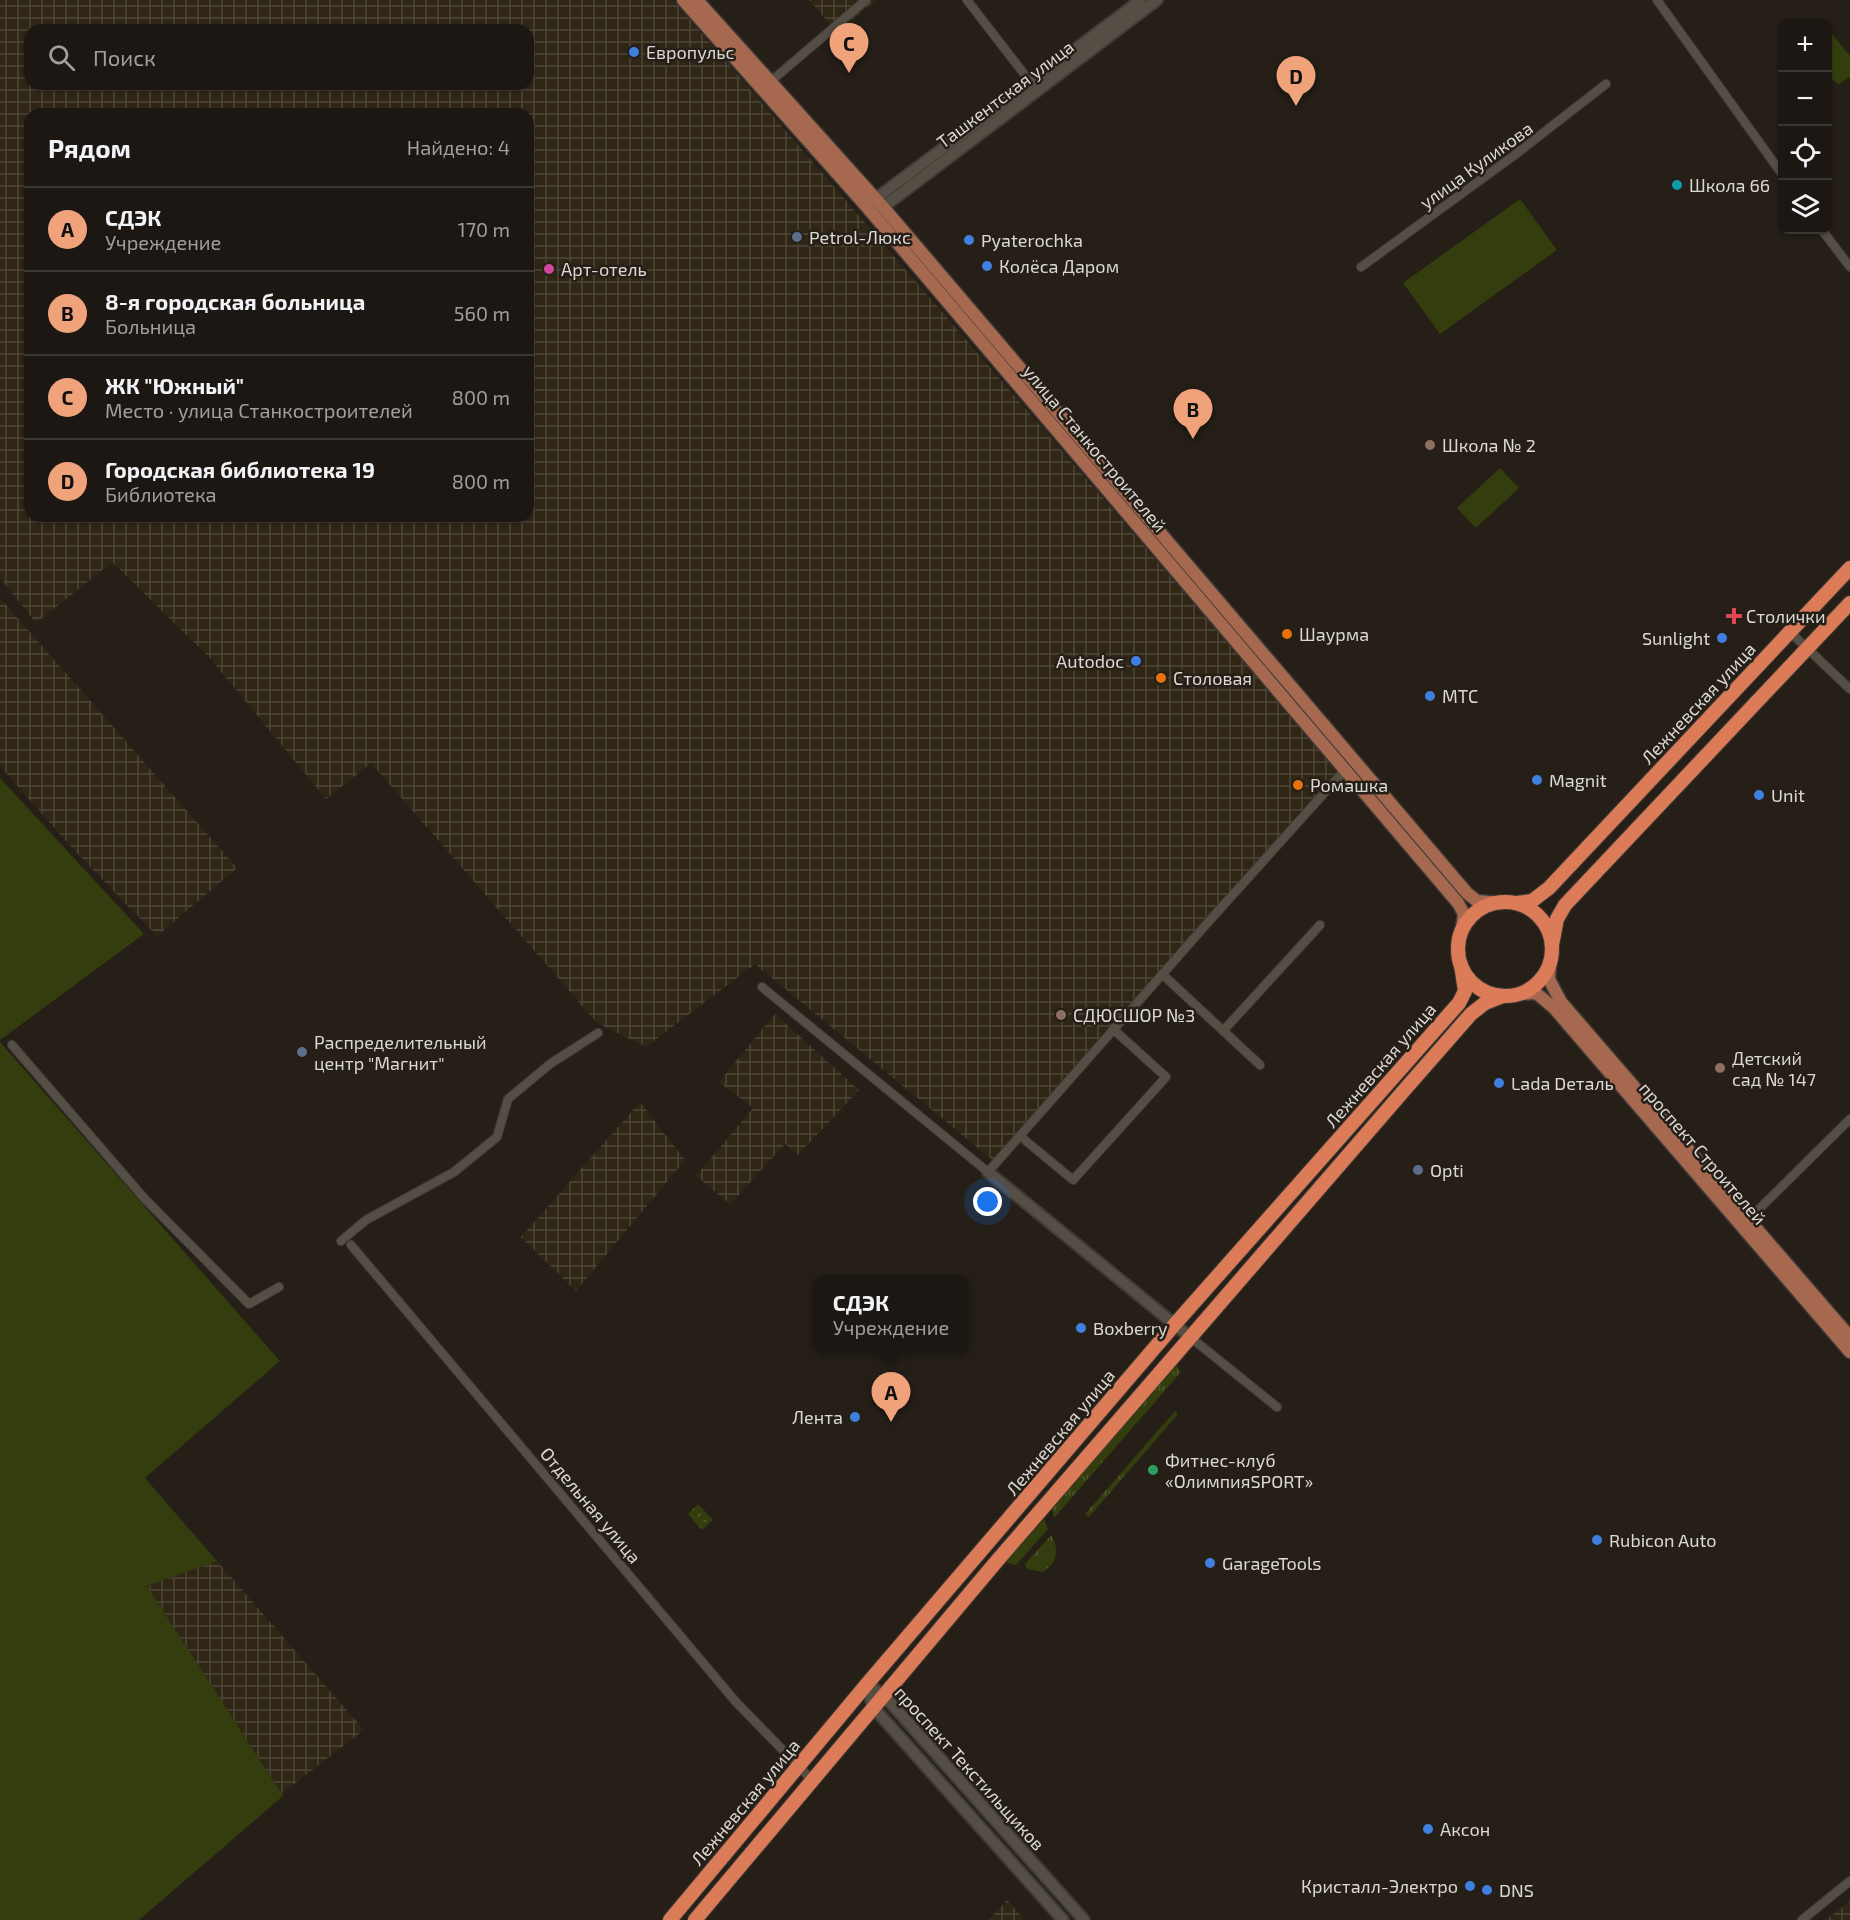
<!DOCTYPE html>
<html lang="ru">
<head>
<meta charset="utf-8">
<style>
  :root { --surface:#1c1712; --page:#25201b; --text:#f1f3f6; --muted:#a09f9f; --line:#3a3632; --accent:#f0a27a }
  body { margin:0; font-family:"Exo 2",sans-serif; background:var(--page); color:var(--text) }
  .controls { position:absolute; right:18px; top:18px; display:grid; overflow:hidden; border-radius:12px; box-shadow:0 2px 4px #0004 }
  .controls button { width:54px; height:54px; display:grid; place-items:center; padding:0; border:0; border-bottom:2px solid var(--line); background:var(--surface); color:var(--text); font:30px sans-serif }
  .you { position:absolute; left:988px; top:1202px; width:21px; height:21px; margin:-15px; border:4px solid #fff; border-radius:50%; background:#1a73e8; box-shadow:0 0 0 9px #1a73e833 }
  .badge { display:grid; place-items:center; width:39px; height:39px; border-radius:50%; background:var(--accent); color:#111; font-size:20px; font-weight:700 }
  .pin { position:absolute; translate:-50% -50px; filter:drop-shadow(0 2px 3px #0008) }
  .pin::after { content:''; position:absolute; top:32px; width:21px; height:18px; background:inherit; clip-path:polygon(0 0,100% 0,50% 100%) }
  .popup { position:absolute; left:813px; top:1275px; width:156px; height:78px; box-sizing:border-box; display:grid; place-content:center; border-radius:12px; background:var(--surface); filter:drop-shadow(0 2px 4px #0005); font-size:20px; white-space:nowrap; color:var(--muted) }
  .popup b { font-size:22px; color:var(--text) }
  .popup::after { content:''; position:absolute; left:50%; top:100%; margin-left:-12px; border:12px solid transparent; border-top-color:var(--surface) }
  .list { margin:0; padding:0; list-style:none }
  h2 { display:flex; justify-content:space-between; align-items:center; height:78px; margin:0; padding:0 24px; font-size:26px }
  h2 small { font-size:20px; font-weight:400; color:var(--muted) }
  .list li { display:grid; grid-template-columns:39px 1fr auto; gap:18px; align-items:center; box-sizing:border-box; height:84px; padding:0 24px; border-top:2px solid var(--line) }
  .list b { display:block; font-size:22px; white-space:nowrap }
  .list p { margin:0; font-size:20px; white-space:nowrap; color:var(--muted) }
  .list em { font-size:20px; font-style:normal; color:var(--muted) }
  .icon { flex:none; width:33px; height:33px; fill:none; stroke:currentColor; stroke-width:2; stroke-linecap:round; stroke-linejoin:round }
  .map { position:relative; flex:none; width:1850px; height:1920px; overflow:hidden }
  .search { position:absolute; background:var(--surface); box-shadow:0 2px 4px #0004; left:24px; top:24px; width:510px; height:66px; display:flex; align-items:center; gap:15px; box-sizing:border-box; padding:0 21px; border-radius:18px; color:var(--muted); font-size:22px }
  .panel { position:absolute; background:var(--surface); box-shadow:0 2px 4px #0004; left:24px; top:108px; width:510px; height:414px; border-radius:18px }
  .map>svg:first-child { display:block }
  .industrial { fill:url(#industrial-grid); fill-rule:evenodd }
  .grass { fill:url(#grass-tufts) }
  .park { fill:url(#park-dots) }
  .garden { fill:#343d0d }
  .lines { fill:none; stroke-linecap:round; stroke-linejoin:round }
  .street-casing { stroke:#3f3b36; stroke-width:10 }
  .secondary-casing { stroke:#3f3b36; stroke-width:14 }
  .primary-casing { stroke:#3f3b36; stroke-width:15 }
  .highway-casing { stroke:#3f3b36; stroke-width:16 }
  .street { stroke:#554e45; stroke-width:8 }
  .secondary { stroke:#554e45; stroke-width:10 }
  .primary { stroke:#a66950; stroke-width:12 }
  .highway { stroke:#dc7b57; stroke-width:14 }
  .shop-dot { fill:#3f7fe0; stroke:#251f18; stroke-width:2 }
  .culture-dot { fill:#0f9aa8; stroke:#251f18; stroke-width:2 }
  .service-dot { fill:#5c6f8a; stroke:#251f18; stroke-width:2 }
  .hotel-dot { fill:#d1479c; stroke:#251f18; stroke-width:2 }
  .education-dot { fill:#8d6e63; stroke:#251f18; stroke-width:2 }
  .health-dot { fill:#e0444e; stroke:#251f18; stroke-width:2 }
  .food-dot { fill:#e8710a; stroke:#251f18; stroke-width:2 }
  .leisure-dot { fill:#2e9e5b; stroke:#251f18; stroke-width:2 }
  .labels { text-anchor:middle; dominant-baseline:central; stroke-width:5; stroke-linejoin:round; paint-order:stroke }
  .poi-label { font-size:18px; fill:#dcd8d3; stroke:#251f18; text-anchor:start }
  .street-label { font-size:18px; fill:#dcd8d3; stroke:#251f18 }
</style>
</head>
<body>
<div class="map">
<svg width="1850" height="1920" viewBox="0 0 1850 1920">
  <defs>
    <pattern id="industrial-grid" width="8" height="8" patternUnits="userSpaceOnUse" patternTransform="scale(1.5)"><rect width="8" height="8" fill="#2f2616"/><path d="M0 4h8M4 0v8" fill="none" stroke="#4d4537"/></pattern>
    <pattern id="grass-tufts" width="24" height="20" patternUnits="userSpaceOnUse" patternTransform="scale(1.5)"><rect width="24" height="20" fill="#343d0d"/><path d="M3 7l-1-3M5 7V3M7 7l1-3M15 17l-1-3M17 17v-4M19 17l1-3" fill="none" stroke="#51582f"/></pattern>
    <pattern id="park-dots" width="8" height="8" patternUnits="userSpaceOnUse" patternTransform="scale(1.5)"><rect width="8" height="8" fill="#343d0d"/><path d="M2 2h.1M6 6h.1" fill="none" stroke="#51582f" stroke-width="1.8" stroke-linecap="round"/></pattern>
  </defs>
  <rect width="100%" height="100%" fill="#251f18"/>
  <g class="industrial">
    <path d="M0,0H673L1340,773L996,1163L755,964L646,1047L597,1023L371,763L326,799L209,657L112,562L36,623L0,578ZM30,30H528V84H30ZM30,114H528V516H30Z"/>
    <path d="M809,0H876L837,32Z"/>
    <path d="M0,598L237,868L157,936L73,849L6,773L0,764Z"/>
    <path d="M775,1014L859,1090L798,1155L785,1144L730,1204L696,1176L753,1108L719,1082Z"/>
    <path d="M640,1102L685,1160L576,1291L521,1237Z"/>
    <path d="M217,1561L364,1730L281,1794L147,1586Z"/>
    <path d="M1007,1900L1025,1920H989Z"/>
    <path d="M1850,1901V1920H1826Z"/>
  </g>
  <g class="grass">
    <path d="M1176,1365L1181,1372L1054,1518L1052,1509L1053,1506Z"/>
    <path d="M1175,1411L1178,1414L1089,1517L1085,1514Z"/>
    <path d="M1044,1519L1048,1529L1016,1565L1007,1563L1008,1558Z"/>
    <path d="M1051,1535C1060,1550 1057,1562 1043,1572L1027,1569L1025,1564Z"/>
  </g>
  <path class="park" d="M698,1504L713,1520L702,1530L688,1514Z"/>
  <g class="garden">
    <path d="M1828,29L1850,56V77L1839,84C1821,75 1827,46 1828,29Z"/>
    <path d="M1520,199L1557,250L1440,334L1403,283Z"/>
    <path d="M1500,468L1519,488L1476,528L1457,508Z"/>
    <path d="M0,778L144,934L0,1040Z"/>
    <path d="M0,1042L280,1361L145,1478L217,1561L147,1586L283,1796L139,1920H0Z"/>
  </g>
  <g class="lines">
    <defs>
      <g id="street">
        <path d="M967,0L1031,83"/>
        <path d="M1657,0L1782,174"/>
        <path d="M770,82L866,0"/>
        <path d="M1822,230L1850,267"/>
        <path d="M1361,267L1516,154L1606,84"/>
        <path d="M1790,632L1850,689"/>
        <path d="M1162,974L1260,1065"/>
        <path d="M762,987L988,1172L1211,919L1345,770"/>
        <path d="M1223,1031L1320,925"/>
        <path d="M12,1045L144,1198L249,1304L279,1287"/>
        <path d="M1020,1136L1073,1180L1166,1077L1113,1029"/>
        <path d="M1749,1219L1850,1119"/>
        <path d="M341,1241L366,1220L454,1172L497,1137L508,1099L550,1064L598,1033"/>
        <path d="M351,1245L736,1702L812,1780"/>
        <path d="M1190,1337L1277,1407"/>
        <path d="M1802,1920L1850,1881"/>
      </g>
      <g id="secondary">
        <path d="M870,203L1141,0"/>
        <path d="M878,211L1157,0"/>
        <path d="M988,1172L1190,1337"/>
        <path d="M867,1684L883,1695L897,1710L1084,1920"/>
        <path d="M867,1684L873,1707L1063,1920"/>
      </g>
      <g id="primary">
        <path d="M683,0L866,206L1458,903L1464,914L1462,928"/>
        <path d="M697,0L883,207L1467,893L1477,901L1501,903"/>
        <path d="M1550,964L1549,979L1561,1002L1850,1337"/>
        <path d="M1520,994L1536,993L1554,1008L1850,1352"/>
      </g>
      <g id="highway">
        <circle cx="1505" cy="949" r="47"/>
        <path d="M1517,903L1532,901L1549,888L1850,568"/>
        <path d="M1552,945L1557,919L1565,905L1850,603"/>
        <path d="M670,1920L867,1684L1175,1324L1459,1003L1465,991L1461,965"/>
        <path d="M695,1920L996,1562L1407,1087L1471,1014L1485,1003L1503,996"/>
      </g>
    </defs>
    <use href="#street" class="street-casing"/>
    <use href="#secondary" class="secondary-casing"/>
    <use href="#primary" class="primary-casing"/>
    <use href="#highway" class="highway-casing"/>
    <use href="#street" class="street"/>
    <use href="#secondary" class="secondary"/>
    <use href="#primary" class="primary"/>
    <use href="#highway" class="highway"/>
  </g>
  <g class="shop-dot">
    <circle cx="634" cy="52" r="6"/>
    <circle cx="969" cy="240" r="6"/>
    <circle cx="987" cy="266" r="6"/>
    <circle cx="1722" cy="638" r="6"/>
    <circle cx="1136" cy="661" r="6"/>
    <circle cx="1430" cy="696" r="6"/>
    <circle cx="1537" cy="780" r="6"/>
    <circle cx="1759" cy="795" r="6"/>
    <circle cx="1499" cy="1083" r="6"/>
    <circle cx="1081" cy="1328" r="6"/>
    <circle cx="855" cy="1417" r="6"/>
    <circle cx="1597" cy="1540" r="6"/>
    <circle cx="1210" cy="1563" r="6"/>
    <circle cx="1428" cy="1829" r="6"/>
    <circle cx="1470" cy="1886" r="6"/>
    <circle cx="1487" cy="1890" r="6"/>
  </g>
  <circle class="culture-dot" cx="1677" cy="185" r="6"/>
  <g class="service-dot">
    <circle cx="797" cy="237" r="6"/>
    <circle cx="302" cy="1052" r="6"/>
    <circle cx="1418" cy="1170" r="6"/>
  </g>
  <circle class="hotel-dot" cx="549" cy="269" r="6"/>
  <g class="education-dot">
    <circle cx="1430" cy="445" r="6"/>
    <circle cx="1061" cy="1015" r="6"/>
    <circle cx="1720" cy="1068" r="6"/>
  </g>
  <path class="health-dot" d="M1731 607h6v6h6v6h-6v6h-6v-6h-6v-6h6z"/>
  <g class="food-dot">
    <circle cx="1287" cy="634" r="6"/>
    <circle cx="1161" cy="678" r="6"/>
    <circle cx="1298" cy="785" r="6"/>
  </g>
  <circle class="leisure-dot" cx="1153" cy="1470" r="6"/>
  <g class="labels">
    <g class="poi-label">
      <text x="646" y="52">Европульс</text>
      <text x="1689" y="185">Школа 66</text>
      <text x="809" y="237">Petrol-Люкс</text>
      <text x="981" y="240">Pyaterochka</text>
      <text x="999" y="266">Колёса Даром</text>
      <text x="561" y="269">Арт-отель</text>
      <text x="1442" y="445">Школа № 2</text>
      <text x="1746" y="616">Столички</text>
      <text x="1299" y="634">Шаурма</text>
      <text x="1710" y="638" text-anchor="end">Sunlight</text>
      <text x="1124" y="661" text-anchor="end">Autodoc</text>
      <text x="1173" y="678">Столовая</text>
      <text x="1442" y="696">МТС</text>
      <text x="1549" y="780">Magnit</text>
      <text x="1310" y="785">Ромашка</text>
      <text x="1771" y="795">Unit</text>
      <text x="1073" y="1015">СДЮСШОР №3</text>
      <text x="314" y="1042">Распределительный<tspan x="314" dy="21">центр "Магнит"</tspan></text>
      <text x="1732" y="1058">Детский<tspan x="1732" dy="21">сад № 147</tspan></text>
      <text x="1511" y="1083">Lada Dеталь</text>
      <text x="1430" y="1170">Opti</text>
      <text x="1093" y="1328">Boxberry</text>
      <text x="843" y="1417" text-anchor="end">Лента</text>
      <text x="1165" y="1460">Фитнес-клуб<tspan x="1165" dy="21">«ОлимпияSPORT»</tspan></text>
      <text x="1609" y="1540">Rubicon Auto</text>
      <text x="1222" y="1563">GarageTools</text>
      <text x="1440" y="1829">Аксон</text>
      <text x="1458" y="1886" text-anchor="end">Кристалл-Электро</text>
      <text x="1499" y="1890">DNS</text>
    </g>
    <g class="street-label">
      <text transform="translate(1005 94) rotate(-37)">Ташкентская улица</text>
      <text transform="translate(1476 165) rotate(-36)">улица Куликова</text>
      <text transform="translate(1095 448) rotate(50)">улица Станкостроителей</text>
      <text transform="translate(1698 703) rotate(-47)">Лежневская улица</text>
      <text transform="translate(1380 1065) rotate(-49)">Лежневская улица</text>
      <text transform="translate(1703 1153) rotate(49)">проспект Строителей</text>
      <text transform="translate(1060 1432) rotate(-50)">Лежневская улица</text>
      <text transform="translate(591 1505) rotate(50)">Отдельная улица</text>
      <text transform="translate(970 1768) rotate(48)">проспект Текстильщиков</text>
      <text transform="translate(745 1802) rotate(-50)">Лежневская улица</text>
    </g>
  </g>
</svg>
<div class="controls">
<button>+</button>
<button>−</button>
<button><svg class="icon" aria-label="locate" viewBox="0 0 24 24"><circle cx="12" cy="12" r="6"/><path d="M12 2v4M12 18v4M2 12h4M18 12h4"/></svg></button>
<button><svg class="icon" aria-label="layers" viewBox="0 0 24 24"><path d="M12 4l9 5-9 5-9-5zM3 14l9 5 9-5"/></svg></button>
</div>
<div class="you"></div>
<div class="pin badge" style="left:891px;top:1422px">A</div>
<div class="popup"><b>СДЭК</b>Учреждение</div>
<div class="pin badge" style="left:1193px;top:439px">B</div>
<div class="pin badge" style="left:849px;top:73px">C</div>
<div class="pin badge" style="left:1296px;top:106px">D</div>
<div class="search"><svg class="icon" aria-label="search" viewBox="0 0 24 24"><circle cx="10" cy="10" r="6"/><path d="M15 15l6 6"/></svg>Поиск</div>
<section class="panel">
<h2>Рядом<small>Найдено: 4</small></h2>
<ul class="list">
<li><span class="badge">A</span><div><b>СДЭК</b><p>Учреждение</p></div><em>170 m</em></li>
<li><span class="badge">B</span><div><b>8-я городская больница</b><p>Больница</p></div><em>560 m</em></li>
<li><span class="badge">C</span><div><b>ЖК &quot;Южный&quot;</b><p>Место · улица Станкостроителей</p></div><em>800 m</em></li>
<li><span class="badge">D</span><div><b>Городская библиотека 19</b><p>Библиотека</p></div><em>800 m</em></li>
</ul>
</section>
</div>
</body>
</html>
